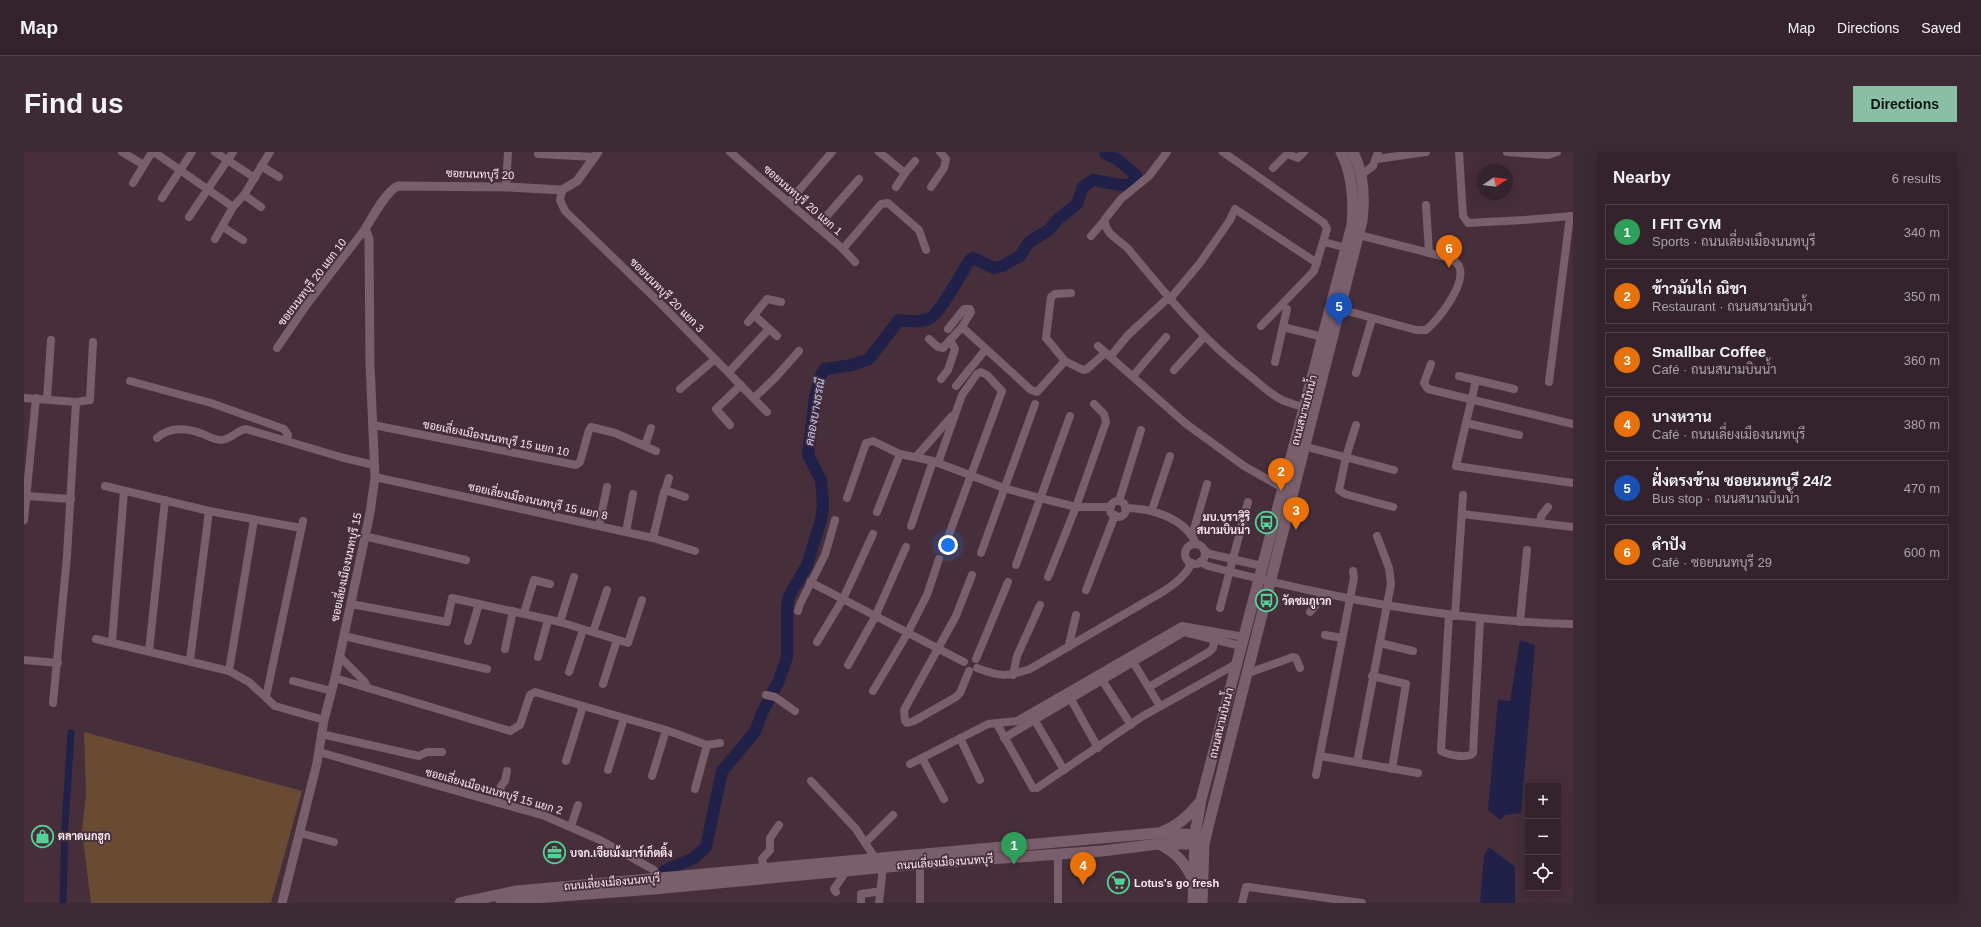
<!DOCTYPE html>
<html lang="en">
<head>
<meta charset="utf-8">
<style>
  :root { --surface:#34222c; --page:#3c2a34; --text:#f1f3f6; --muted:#a9a4a9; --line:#4e3f48; --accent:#8abfa5 }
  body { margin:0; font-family:Arial,Sarabun,sans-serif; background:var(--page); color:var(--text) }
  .controls { position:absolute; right:12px; bottom:12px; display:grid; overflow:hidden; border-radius:0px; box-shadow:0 4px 16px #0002 }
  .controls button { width:36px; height:36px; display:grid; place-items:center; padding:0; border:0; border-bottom:1px solid var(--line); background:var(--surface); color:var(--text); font:20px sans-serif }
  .compass { position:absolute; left:1453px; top:12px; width:36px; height:36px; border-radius:50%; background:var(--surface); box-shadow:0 4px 16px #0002; rotate:77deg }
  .you { position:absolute; left:924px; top:393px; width:14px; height:14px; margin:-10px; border:3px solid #fff; border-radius:50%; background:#1a73e8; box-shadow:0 0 0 6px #1a73e833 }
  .badge { display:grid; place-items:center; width:26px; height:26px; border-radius:50%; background:var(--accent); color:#fff; font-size:13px; font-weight:700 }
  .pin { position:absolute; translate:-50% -33px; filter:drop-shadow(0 1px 2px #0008) }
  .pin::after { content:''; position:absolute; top:21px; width:14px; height:12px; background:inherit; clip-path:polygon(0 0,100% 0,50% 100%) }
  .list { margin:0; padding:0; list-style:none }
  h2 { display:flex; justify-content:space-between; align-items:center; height:52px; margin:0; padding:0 16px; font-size:17px }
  h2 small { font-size:13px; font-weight:400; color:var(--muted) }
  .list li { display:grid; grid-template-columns:26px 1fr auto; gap:12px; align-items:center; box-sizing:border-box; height:56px; margin:0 8px 8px; padding:0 8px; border:1px solid var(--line); border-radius:0px }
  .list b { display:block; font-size:15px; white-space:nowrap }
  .list p { margin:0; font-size:13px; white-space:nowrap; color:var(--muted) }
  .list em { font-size:13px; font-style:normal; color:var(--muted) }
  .icon { flex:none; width:22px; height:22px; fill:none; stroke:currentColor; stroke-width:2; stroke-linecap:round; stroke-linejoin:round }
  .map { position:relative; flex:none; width:1549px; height:751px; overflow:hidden; border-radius:0px }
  header { display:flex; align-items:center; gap:24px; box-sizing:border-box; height:56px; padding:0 20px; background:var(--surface); border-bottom:1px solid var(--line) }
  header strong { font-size:19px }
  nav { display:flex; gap:22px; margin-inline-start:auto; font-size:14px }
  .intro { display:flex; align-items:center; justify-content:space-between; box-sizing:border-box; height:96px; padding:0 24px }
  h1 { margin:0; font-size:28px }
  .button { padding:10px 18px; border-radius:0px; background:var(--accent); color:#111; font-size:14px; font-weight:700 }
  main { display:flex; gap:24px; padding:0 24px }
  aside { flex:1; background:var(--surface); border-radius:0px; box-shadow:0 4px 16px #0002 }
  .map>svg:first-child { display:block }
  .green { fill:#694b34 }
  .water { fill:#202049 }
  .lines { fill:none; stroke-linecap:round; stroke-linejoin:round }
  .canal { stroke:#202049; stroke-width:7 }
  .river { stroke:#202049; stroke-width:12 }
  .minor { stroke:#795e6b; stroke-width:8 }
  .tertiary { stroke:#795e6b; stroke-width:9 }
  .secondary { stroke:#795e6b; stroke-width:11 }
  .labels { text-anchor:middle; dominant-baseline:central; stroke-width:3.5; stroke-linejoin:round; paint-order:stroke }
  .street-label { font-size:11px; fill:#faeaf1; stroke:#462e3a }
  .poi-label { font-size:11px; font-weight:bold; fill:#faeaf1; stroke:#462e3a; text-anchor:start }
  .water-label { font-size:12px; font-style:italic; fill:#c4caf6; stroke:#462e3a }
</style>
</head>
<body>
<header>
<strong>Map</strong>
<nav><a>Map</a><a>Directions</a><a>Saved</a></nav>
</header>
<div class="intro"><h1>Find us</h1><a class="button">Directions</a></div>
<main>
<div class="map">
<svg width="1549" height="751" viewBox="0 0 1549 751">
  <rect width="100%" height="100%" fill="#462e3a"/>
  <path class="green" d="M60,580L278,639L247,751H67L58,679L62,642Z"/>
  <g class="water">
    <path d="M1496,488L1511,493L1497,661L1481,663L1476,668L1464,658L1474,548L1486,549Z"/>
    <path d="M1465,695L1491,715V751H1456L1460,704Z"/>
  </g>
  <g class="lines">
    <path class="canal" d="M39,751L41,674L47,581"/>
    <path class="river" d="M640,719L670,706L682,695L698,619L731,580L738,561L755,528L763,505V454L765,444L783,413L797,368L799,353L797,328L784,303L791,245L797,223L801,217L828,213L845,207L875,168C884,169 897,171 906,166C917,160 938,120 945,109L949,106L970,116L978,114L996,104L1005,90L1025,78L1033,68L1053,52L1059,35L1069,28L1097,33L1107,32L1112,23L1093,7L1082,2L1081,0"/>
    <g class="minor">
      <path d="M98,0L120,13"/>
      <path d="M130,0L209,55"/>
      <path d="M191,0L231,26"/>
      <path d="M706,0L819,97L831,110"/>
      <path d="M855,0L881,21L891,9"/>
      <path d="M1143,0L1125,24L1097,47L1081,67C1079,83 1099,89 1106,99C1145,146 1177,186 1226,224C1236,232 1246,242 1258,248C1265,251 1273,253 1281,256"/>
      <path d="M1199,0L1300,71L1303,77L1290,119L1237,174"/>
      <path d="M1435,0L1439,64L1444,71L1500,68L1549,64"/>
      <path d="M1483,0L1524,3L1533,0"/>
      <path d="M514,2L571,5"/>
      <path d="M1353,7L1402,0"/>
      <path d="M237,14L255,25"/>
      <path d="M1249,16L1263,2L1274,6L1280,0"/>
      <path d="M1337,23L1349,14L1354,0"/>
      <path d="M109,31L128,0"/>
      <path d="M482,35L484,0"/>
      <path d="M872,35L881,21"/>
      <path d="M907,35L920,16L922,7L916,0"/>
      <path d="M538,38L536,48L541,59L638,153L743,260"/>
      <path d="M220,43L237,55"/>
      <path d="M138,46L168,0"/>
      <path d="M765,50L808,0"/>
      <path d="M1402,53L1405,101"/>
      <path d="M165,65L209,0"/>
      <path d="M199,75L219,88"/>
      <path d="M793,75L835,27"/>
      <path d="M1067,84L1080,69"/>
      <path d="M191,87L209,55L220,43L246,0"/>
      <path d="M1300,90L1323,96"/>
      <path d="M819,97L857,52L864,51L895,78L902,98"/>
      <path d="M1145,148L1176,111L1206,68L1211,57L1293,111"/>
      <path d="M1316,157L1392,178H1402C1415,167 1440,135 1436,117C1435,111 1430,109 1425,106L1335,83"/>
      <path d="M730,163L743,147L757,150"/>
      <path d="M724,170L730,163L753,184"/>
      <path d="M1259,175L1299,185"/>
      <path d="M924,177L940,157H946L947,160L938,175L1007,238L1013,240L1041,209L1059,218L1063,217L1081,201"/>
      <path d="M905,187L914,195L919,196L938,175"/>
      <path d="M1074,194L1161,271L1220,314L1259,336"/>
      <path d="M253,196L284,151L341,77"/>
      <path d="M1086,205L1104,183L1144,146"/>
      <path d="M1041,209L1022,186L1027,145L1031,142L1047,141"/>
      <path d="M1251,210L1263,157"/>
      <path d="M1407,212L1400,231L1404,237L1549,272"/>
      <path d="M1150,218L1180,185"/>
      <path d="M705,220L745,177"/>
      <path d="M1332,221L1348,167"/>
      <path d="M1109,224L1142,185"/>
      <path d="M1435,224L1490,237"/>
      <path d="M917,227L924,218L931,197L926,188"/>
      <path d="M1452,228L1432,314L1549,331"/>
      <path d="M106,229L187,251L260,277L264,283L263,288"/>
      <path d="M1525,230L1546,64"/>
      <path d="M932,234L962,197"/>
      <path d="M656,237L691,207"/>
      <path d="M0,246L52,250L66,248L69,190"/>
      <path d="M730,246L751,226L775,199"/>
      <path d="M23,247L27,188"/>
      <path d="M1442,271L1495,283"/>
      <path d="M349,273L552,313L556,310L565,278L567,275L591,281L632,299"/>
      <path d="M706,273L692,257L717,233"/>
      <path d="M1332,273L1322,305L1315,338L1321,342L1369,355"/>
      <path d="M133,286C146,274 163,276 179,282C185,285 191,288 197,288C207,288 213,278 222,277L320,306L350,313"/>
      <path d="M621,294L627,276"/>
      <path d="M1279,294L1370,318"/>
      <path d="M892,305L928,264"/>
      <path d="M914,311L938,243L953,222L957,220L963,223L978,239L923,388"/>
      <path d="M351,325L629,386L671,399"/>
      <path d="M81,334L185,359L277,376"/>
      <path d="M641,339L645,326"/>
      <path d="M2,344L47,347"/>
      <path d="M823,346L842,291L849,289L876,302L909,309L980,336L1016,346L1052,355H1087"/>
      <path d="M1095,349L1117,278"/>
      <circle cx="1094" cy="357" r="8"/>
      <path d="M1101,356C1128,356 1161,366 1172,392"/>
      <path d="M1128,358L1146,304"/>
      <path d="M853,360L876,302"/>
      <path d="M1438,362L1549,375"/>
      <path d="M0,368L12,246"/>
      <path d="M1516,371L1517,364L1524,355"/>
      <path d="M575,373L583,335"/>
      <path d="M887,374L909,309"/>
      <path d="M602,380L609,342"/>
      <path d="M340,384L442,408"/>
      <path d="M1168,384L1183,332"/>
      <path d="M629,386L640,340L644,339L661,345"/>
      <circle cx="1171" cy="402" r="10"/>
      <path d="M1180,398L1186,402L1238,414"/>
      <path d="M957,401L1011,252"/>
      <path d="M1176,410L1184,414C1303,445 1425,469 1549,472"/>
      <path d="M992,413L1046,264"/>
      <path d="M1024,425L1052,355L1082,270L1080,262L1070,252"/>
      <path d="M786,430L940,510"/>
      <path d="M1062,438L1091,363"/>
      <path d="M327,452L423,470L428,446L536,470L604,491L618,448"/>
      <path d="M1196,456L1224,350"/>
      <path d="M774,459L776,452L801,403L811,368"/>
      <path d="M1286,460L1295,449L1298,441"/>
      <path d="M500,461L510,428L526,432"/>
      <path d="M1425,463L1417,599C1423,603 1444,607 1449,601L1456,467"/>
      <path d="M1431,464L1439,343"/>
      <path d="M536,470L550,425"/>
      <path d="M1496,470L1503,398"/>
      <path d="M569,480L583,438"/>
      <path d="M1301,483L1318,486"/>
      <path d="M320,484L463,517"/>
      <path d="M72,487L205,519L225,530L251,554L300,568"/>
      <path d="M444,489L455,452"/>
      <path d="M88,490L100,339"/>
      <path d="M793,490L819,447L849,382"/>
      <path d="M1356,491L1389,499"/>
      <path d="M1045,493L1052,463"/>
      <path d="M481,497L489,459"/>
      <path d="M125,499L141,348"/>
      <path d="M316,505L340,529L344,536"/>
      <path d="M514,505L524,468"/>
      <path d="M952,507L984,430"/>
      <path d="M0,508L34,511"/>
      <path d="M166,508L185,359"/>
      <path d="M1109,510L1136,554"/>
      <path d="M824,513L851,465L882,395"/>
      <path d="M953,516C977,525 982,525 1006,517L1140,439C1152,431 1161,424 1168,411"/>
      <path d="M205,519L230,368"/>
      <path d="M945,519L936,541L932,545L890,569L883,571L881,569L880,558L932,464L948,423"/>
      <path d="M545,520L559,478"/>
      <path d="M1222,522L1269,505L1272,506L1276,516"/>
      <path d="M989,523L993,504L1016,453"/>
      <path d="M1348,524L1382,532L1368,617"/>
      <path d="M311,526L486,579L496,573L506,543L511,540L642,578L683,593L671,637"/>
      <path d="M1078,528L1107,573"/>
      <path d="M269,529L308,539"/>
      <path d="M579,532L593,488"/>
      <path d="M1125,535L1185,500L1189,496L1191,483"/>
      <path d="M849,539L883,482L903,443L915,407"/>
      <path d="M1044,542L1074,596"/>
      <path d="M742,543L751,545L771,559"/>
      <path d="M242,545L279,369"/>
      <path d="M29,551L43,404L52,250"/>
      <path d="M1010,567L1040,618"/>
      <path d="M973,572L1009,636"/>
      <path d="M297,582L395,604L403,600H418"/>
      <path d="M936,586L956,628"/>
      <path d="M980,586L1160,480L1217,494"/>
      <path d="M683,593L696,591"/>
      <path d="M295,600L521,664L576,688L630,718"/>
      <path d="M1296,604L1394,621"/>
      <path d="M898,606L920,647"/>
      <path d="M542,609L559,554"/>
      <path d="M1333,610L1367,432L1365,416L1353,384"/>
      <path d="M886,612L964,572L993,569L1158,474L1220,485"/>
      <path d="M584,618L600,566"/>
      <path d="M1292,623L1330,426L1329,419"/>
      <path d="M628,624L642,578"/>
      <path d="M787,629L832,677L851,706"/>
      <path d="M1013,636L1119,564L1212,512"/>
      <path d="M474,651L477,634L481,629L483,619"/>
      <path d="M547,674L554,653"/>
      <path d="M276,681L310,690"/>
      <path d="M841,691L869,663"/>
      <path d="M1034,702V751"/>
      <path d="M740,717L738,707L746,698V686L755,673"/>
      <path d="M812,740L810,737L823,718"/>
      <path d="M837,751V742L851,740"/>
      <path d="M855,751L859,715"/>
      <path d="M896,751V712"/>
      <path d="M1218,751L1222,735H1225L1338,751"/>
    </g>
    <path class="tertiary" d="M258,751L293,611L300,568L311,526L346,361L351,325L346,212L345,87L341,77C348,66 362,39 374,34L482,35L538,38L553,29L574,0"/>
    <g class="secondary">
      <path d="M1138,680C1154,674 1165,664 1176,650"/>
      <path d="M1135,692C1152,700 1161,711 1169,728"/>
      <path d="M436,751L493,739L1133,681L1178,683"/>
      <path d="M477,751L498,747L630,737L896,712L1078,699L1134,692H1178"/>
      <path d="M1169,751L1171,682L1177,648L1328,73C1330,48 1329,23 1317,0"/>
      <path d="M1178,751L1180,692L1185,671L1338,69C1341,45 1340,22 1329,0"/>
    </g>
  </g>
  <defs>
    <symbol id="bus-ring" viewBox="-11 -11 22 22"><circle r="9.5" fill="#462e3a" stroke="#51d397" stroke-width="1.5"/><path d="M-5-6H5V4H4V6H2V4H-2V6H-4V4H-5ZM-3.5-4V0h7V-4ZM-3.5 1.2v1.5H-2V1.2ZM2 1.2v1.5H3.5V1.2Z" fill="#51d397"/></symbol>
    <symbol id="shop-ring" viewBox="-11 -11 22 22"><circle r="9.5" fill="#462e3a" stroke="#51d397" stroke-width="1.5"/><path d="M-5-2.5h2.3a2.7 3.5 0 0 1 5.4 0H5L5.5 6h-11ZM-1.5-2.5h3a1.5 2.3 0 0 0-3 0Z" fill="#51d397"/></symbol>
    <symbol id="office-ring" viewBox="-11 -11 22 22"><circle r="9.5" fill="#462e3a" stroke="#51d397" stroke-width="1.5"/><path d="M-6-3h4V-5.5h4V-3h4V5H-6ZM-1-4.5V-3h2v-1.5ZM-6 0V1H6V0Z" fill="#51d397"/></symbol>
    <symbol id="supermarket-ring" viewBox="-11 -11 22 22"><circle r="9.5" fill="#462e3a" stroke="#51d397" stroke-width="1.5"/><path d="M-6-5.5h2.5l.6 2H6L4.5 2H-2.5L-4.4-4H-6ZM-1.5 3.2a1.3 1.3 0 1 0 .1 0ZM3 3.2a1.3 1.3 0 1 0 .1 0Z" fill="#51d397"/></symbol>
  </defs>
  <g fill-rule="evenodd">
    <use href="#bus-ring" x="1230" y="358" width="25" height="25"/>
    <use href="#bus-ring" x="1230" y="436" width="25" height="25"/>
    <use href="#shop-ring" x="6" y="672" width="25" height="25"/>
    <use href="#office-ring" x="518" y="688" width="25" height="25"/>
    <use href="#supermarket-ring" x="1082" y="718" width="25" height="25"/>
  </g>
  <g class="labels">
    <g class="street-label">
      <text transform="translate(456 22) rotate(2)">ซอยนนทบุรี 20</text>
      <text transform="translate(779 48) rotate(41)">ซอยนนทบุรี 20 แยก 1</text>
      <text transform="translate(288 130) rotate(-53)">ซอยนนทบุรี 20 แยก 10</text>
      <text transform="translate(643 143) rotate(45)">ซอยนนทบุรี 20 แยก 3</text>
      <text transform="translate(1280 258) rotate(-75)">ถนนสนามบินน้ำ</text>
      <text transform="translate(472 286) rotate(11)">ซอยเลี่ยงเมืองนนทบุรี 15 แยก 10</text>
      <text transform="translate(514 349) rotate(12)">ซอยเลี่ยงเมืองนนทบุรี 15 แยก 8</text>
      <text transform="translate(322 415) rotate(-78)">ซอยเลี่ยงเมืองนนทบุรี 15</text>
      <text transform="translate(1197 571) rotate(-76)">ถนนสนามบินน้ำ</text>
      <text transform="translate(470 639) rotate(16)">ซอยเลี่ยงเมืองนนทบุรี 15 แยก 2</text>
      <text transform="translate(921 710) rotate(-4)">ถนนเลี่ยงเมืองนนทบุรี</text>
      <text transform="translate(588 730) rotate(-5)">ถนนเลี่ยงเมืองนนทบุรี</text>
    </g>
    <g class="poi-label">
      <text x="1226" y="365" text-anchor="end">มบ.บุราสิริ<tspan x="1226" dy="13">สนามบินน้ำ</tspan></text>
      <text x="1258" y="449">วัดชมภูเวก</text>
      <text x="34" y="684">ตลาดนกฮูก</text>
      <text x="546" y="701">บจก.เจียเม้งมาร์เก็ตติ้ง</text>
      <text x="1110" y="731">Lotus's go fresh</text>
    </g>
    <g class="water-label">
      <text transform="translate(791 260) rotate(-80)">คลองบางธรณี</text>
    </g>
  </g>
</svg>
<div class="controls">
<button>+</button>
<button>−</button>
<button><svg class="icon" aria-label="locate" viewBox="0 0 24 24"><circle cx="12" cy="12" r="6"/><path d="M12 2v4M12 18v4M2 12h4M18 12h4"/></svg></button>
</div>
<svg class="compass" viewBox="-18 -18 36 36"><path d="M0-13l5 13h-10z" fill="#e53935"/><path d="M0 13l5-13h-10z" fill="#a9a4a9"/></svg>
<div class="you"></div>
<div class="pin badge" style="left:990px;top:713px;background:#2e9e5b">1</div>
<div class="pin badge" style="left:1257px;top:339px;background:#e8710a">2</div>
<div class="pin badge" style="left:1272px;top:378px;background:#e8710a">3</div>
<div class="pin badge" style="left:1059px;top:733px;background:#e8710a">4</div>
<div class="pin badge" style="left:1315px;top:174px;background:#1a4fb4">5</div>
<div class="pin badge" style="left:1425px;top:116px;background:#e8710a">6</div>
</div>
<aside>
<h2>Nearby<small>6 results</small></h2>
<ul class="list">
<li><span class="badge" style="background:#2e9e5b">1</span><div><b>I FIT GYM</b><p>Sports · ถนนเลี่ยงเมืองนนทบุรี</p></div><em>340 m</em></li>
<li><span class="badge" style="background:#e8710a">2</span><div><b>ข้าวมันไก่ ณิชา</b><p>Restaurant · ถนนสนามบินน้ำ</p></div><em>350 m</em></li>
<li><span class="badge" style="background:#e8710a">3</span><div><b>Smallbar Coffee</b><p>Café · ถนนสนามบินน้ำ</p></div><em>360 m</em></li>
<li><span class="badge" style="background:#e8710a">4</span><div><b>บางหวาน</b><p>Café · ถนนเลี่ยงเมืองนนทบุรี</p></div><em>380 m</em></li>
<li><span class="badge" style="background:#1a4fb4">5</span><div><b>ฝั่งตรงข้าม ซอยนนทบุรี 24/2</b><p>Bus stop · ถนนสนามบินน้ำ</p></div><em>470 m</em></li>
<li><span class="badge" style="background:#e8710a">6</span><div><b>ดำปัง</b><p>Café · ซอยนนทบุรี 29</p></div><em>600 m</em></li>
</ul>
</aside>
</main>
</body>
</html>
